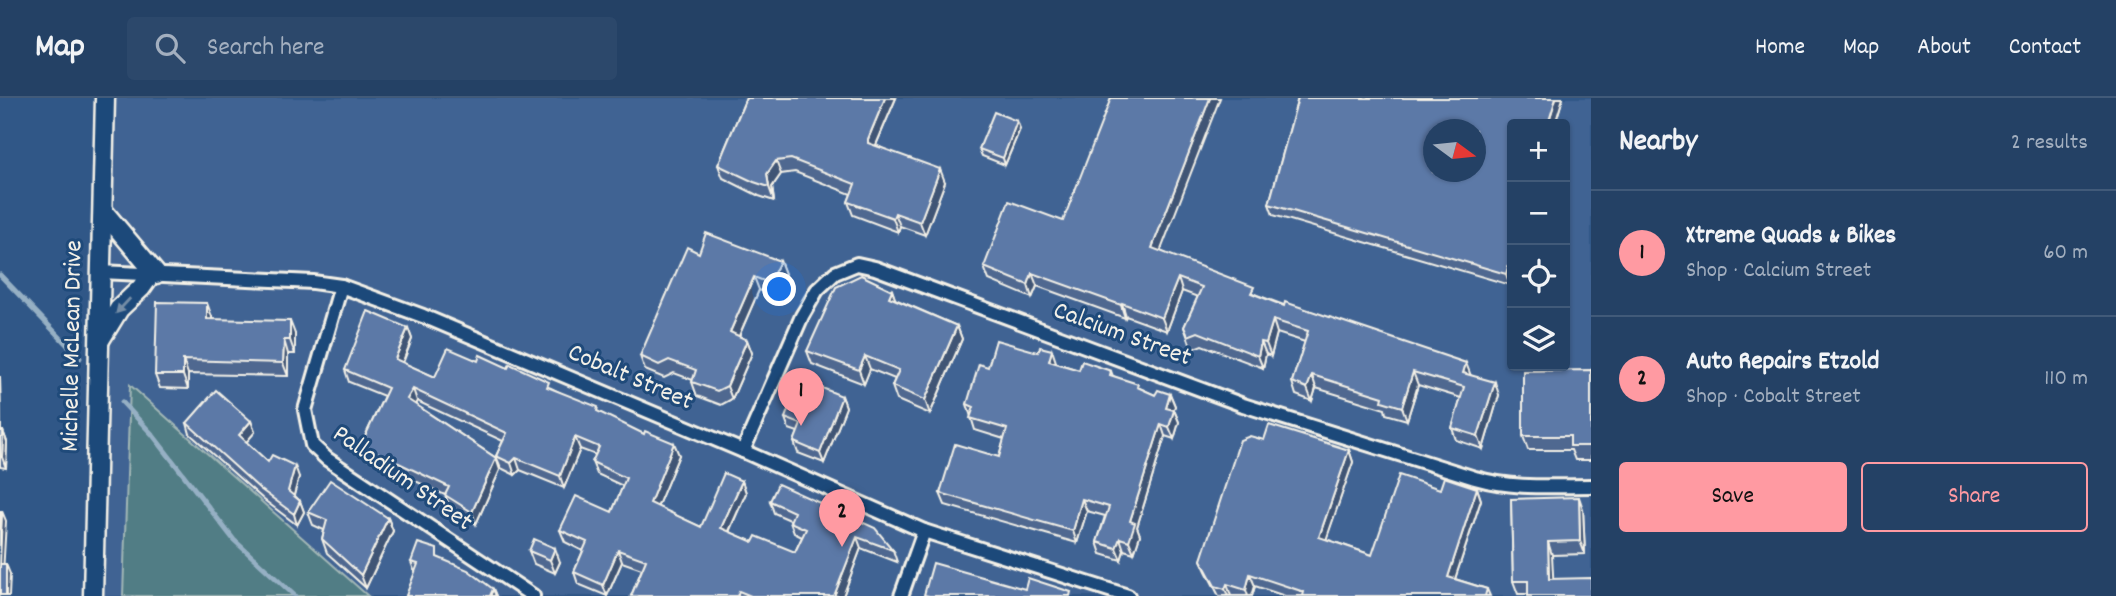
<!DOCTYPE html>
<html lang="en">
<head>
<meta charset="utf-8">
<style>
  :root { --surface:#244165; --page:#2c486b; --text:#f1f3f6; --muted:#a3afbf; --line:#415a79; --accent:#ff9aa2 }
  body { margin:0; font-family:Dekko,sans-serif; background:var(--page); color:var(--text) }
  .controls { position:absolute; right:21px; top:21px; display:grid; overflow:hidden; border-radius:7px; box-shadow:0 2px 5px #0004 }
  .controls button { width:63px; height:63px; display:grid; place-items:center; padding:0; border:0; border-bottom:2px solid var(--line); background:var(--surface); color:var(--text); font:35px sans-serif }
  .compass { position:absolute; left:1423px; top:21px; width:63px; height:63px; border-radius:50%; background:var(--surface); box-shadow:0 2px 5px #0004; rotate:105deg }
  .you { position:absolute; left:780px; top:192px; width:24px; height:24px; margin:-18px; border:5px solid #fff; border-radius:50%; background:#1a73e8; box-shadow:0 0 0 10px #1a73e833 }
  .badge { display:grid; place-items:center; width:46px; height:46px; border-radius:50%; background:var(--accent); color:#111; font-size:23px; font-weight:700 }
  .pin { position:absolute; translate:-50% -58px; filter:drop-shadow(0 2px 4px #0008) }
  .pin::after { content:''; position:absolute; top:37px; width:24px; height:21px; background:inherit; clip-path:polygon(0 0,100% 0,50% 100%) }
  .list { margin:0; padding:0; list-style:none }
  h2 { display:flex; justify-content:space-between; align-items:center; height:91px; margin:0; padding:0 28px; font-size:30px }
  h2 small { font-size:23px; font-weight:400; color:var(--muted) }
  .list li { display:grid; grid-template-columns:46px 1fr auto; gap:21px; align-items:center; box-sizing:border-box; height:126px; padding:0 28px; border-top:2px solid var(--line) }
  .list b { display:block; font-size:26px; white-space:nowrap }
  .list p { margin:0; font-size:23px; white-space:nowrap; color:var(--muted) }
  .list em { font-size:23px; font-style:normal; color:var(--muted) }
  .actions { display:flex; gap:14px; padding:21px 28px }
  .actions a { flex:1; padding:16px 0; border:2px solid var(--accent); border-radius:7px; text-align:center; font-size:24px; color:var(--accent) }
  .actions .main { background:var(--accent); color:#111 }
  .icon { flex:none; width:38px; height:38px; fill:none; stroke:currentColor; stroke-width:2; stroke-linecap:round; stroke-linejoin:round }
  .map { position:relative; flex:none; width:1591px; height:498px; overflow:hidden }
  header { display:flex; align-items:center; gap:42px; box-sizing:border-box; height:98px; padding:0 35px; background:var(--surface); border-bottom:2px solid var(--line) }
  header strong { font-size:33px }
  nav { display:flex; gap:38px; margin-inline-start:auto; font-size:24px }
  .search { width:490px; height:63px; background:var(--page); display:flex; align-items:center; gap:18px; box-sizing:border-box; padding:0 24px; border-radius:7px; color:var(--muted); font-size:26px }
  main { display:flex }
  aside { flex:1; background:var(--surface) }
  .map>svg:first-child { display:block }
  .built { fill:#416493; fill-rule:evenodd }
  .green { fill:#517d85; stroke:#a2b7b6; stroke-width:2 }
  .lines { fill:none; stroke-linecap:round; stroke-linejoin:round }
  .stream { stroke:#96b0c4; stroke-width:5 }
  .street-casing { stroke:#f4f1e8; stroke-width:18 }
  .secondary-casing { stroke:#f4f1e8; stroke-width:23 }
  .street { stroke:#1f4a7a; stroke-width:12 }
  .secondary { stroke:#1f4a7a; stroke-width:18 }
  .wall { fill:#4f6890; stroke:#f4f1e8; stroke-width:2 }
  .shaded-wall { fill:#405575; stroke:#f4f1e8; stroke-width:2 }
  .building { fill:#5c79a7; stroke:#f4f1e8; stroke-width:2; fill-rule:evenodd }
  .oneway { fill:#748da6 }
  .labels { text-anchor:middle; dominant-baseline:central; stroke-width:6; stroke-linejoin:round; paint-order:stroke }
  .street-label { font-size:26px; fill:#f4f1e8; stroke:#1f4a7a }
</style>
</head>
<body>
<header>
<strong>Map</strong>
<div class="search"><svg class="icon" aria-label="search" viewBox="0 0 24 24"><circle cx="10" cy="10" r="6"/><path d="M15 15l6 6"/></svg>Search here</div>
<nav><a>Home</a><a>Map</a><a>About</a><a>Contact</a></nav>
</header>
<main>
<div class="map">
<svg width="1591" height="498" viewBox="0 0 1591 498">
  <rect width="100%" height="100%" fill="#305787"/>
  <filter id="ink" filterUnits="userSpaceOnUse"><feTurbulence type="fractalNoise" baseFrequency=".0143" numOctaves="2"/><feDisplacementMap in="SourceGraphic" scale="14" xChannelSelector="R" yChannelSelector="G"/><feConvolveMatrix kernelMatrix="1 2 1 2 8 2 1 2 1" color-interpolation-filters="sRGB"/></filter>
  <g filter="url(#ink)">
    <path class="built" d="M105,0H1591V498H93ZM1512,26H1565V268H1512ZM1434,32H1476V74H1434Z"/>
    <path class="green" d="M130,287L368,498H123Z"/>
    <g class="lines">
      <g class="stream">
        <path d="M0,177L80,260"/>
        <path d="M122,304L152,336L234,442L295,498"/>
      </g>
      <defs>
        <g id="street">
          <path d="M100,174L313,184L341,188L423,218L743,353L924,433L1128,498"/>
          <path d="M341,188L305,312L312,347L327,361L533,498"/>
          <path d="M743,353L802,218L817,192L835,175L857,166L875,170L1243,307L1475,380C1513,391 1552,388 1591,388"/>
          <path d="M901,498L924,433"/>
        </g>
        <g id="secondary">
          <path d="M103,113L156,176"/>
          <path d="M100,242L119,211L141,190L151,176"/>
          <path d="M93,498L105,0"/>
        </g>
      </defs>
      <use href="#street" class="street-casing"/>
      <use href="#secondary" class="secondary-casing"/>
      <use href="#street" class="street"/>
      <use href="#secondary" class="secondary"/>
    </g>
    <g class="wall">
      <path d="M746,0H896L876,47L945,84L925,137L900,128L898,134L853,117L848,104L851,96L795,74L781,76L772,89L774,103L759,98L723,80L718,67Z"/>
      <path d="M1298,0H1563L1555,26H1512L1510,187L1273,117L1269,106Z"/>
      <path d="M1017,23L1020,31L1005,67L982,58L979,51Z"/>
      <path d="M1063,123L1160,153L1257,197L1470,277L1499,297L1483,351L1456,342L1452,330L1461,300L1418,287L1407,322L1386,316L1385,311L1316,290L1312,303L1296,297L1292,284L1305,244L1277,235L1271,258L1266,256L1263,270L1202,247L1192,251L1184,229L1198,199L1182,193L1167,233L1126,218L1125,220L1037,188L1032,200L989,182L984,169Z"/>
      <path d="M699,155L780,163L785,176L774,198L759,192L739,238L747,242L752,255L732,301L721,307L697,298L692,284L693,282L674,275L664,280L645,272L640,258Z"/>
      <path d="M892,192L895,201L957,228L962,241L930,316L897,302L892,288L895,281L870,271L864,286L812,266L807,253Z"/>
      <path d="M212,219V221L295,236V256H288V278L188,276V291L160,290L155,277Z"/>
      <path d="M408,230L412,241L403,265L435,279L478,263L551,290L600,315L679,357L657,409L701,429L742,383L746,395L729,434L753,444L795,454L802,439L794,435L790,424V422L774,415L770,403L893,452L897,464L861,450L843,498H631L642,471L622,464L607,498L578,486L574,474L583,453L565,444L560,432L612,414L623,388L597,376L592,364L596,357L580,351L564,390L520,372L515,377L501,370L496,358L503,343L417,303L415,306L496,360L500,372L476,426L450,409L445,397L365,359L361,347L384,298L349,284L345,272Z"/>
      <path d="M1038,254L1056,264V265L1079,272L1111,273L1113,278L1155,297L1170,296L1175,308L1173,312H1174L1179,324L1174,341L1165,338L1137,429L1140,437L1134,455L1124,452L1121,462L1101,456L1097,444L1105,418L1087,413L1077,445L945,407L940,395L999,359L1004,341L975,332L967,306L988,269Z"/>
      <path d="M1591,272V362H1575L1571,352H1528L1523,338Z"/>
      <path d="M0,278L1,333H3L7,344L6,370L0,369Z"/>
      <path d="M842,298L846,309L824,365L798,355L794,344L798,334L789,331L785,320Z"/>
      <path d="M251,323L255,334L246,344L268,364L299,379L294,397L300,403L304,414L297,427L264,402L190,336L187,325Z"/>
      <path d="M1264,342L1349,352L1353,364L1326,441L1372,457L1440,391L1477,390L1481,402L1455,481L1487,491L1490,498H1285L1255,488L1252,498H1219L1206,473L1201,462Z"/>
      <path d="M1511,401L1583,411L1585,456L1552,457L1528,496H1518L1513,483Z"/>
      <path d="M308,414L388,420L393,433L366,490L327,455L322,441L324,432L313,427Z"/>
      <path d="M529,453L560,464L555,475L534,466Z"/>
      <path d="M440,461L493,491L496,498H406L415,475L411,464Z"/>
    </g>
    <g class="shaded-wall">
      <path d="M885,0H896L873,54L868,45V41Z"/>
      <path d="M1210,0H1220L1157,162L1152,150Z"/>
      <path d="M1556,0H1563L1555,26H1548Z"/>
      <path d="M1017,23L1020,31L1005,67L1003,60Z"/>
      <path d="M776,63L781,76L772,89L774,103L769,89L767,76Z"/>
      <path d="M940,71L945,84L925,137L920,124Z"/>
      <path d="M895,115L900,128L898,134L893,120Z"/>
      <path d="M1512,155V179L1510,187L1506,176Z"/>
      <path d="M780,163L785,176L774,198L769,185Z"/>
      <path d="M1032,175L1037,188L1032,200L1028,187Z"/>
      <path d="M754,179L759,192L735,247L730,234Z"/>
      <path d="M1178,180L1182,193L1167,233L1162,220Z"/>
      <path d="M892,192L897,206L889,199Z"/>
      <path d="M207,205L212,219V234L207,221Z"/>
      <path d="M1122,205L1126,218L1125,220L1121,207Z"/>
      <path d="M1273,222L1277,235L1271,258L1266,245Z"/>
      <path d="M290,223L295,236V256L290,242Z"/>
      <path d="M957,228L962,241L930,316L925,302Z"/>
      <path d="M408,230L412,241L399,273L395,261Z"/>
      <path d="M284,242L288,256V278L283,265Z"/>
      <path d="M747,242L752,255L732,301L727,288Z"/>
      <path d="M1261,244L1266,256L1263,270L1258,258Z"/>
      <path d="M1052,252L1056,264L1053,275L1049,263Z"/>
      <path d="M865,258L870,271L864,286L859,272Z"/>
      <path d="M183,262L188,276V291L183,277Z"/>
      <path d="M1466,265L1471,278L1463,275Z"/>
      <path d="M1413,274L1418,287L1407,322L1402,309Z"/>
      <path d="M1312,277L1316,290L1312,303L1307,290Z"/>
      <path d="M0,278V279L1,344L0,340Z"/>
      <path d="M1495,284L1499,297L1483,351L1478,338Z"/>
      <path d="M413,291L417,303L412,312L407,301Z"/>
      <path d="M1170,296L1175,308L1170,321L1166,310Z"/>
      <path d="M842,298L846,309L824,365L820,355Z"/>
      <path d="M1174,312L1179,324L1174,341L1169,329Z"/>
      <path d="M251,323L255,334L243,348L239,337Z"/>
      <path d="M1161,326L1165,338L1137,429L1140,437L1134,455L1129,443L1130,423Z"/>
      <path d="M3,333L7,344L6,370L2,359Z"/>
      <path d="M575,339L580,351L564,390L560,378Z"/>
      <path d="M674,345L679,357L654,417L650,405Z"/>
      <path d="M1349,352L1353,364L1323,451L1319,439Z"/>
      <path d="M496,360L500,372L476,426L472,414Z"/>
      <path d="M516,360L520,372L515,377L511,365Z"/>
      <path d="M295,368L299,379L292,404L288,393Z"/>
      <path d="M742,383L746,395L725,442L721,430Z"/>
      <path d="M1477,390L1481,402L1452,490L1448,479Z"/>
      <path d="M1579,399L1583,411L1585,456L1580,443Z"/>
      <path d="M1082,401L1087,413L1077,445L1073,433Z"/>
      <path d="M300,403L304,414L297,427L294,416Z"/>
      <path d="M2,413L6,423L3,476L0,468Z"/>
      <path d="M388,420L393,433L366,490L361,477Z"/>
      <path d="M857,439L861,450L843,498H834Z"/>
      <path d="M1120,440L1124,452L1121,462L1116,450Z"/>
      <path d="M1548,444L1552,457L1554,494L1549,481Z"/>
      <path d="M555,450L560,464L555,475L550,462Z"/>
      <path d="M618,452L622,464L607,498L603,487Z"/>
      <path d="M6,466L10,476L9,498H6Z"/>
      <path d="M1250,476L1255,488L1252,498H1248L1246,492Z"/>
      <path d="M1227,486L1231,498H1228L1225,491Z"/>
      <path d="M493,491L496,498H490Z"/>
    </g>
    <g class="building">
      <path d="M746,0H885L868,41V45L940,71L920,124L895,115L893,120L848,104L855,86L791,61L776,63L767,76L769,89L754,84L718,67Z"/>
      <path d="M1111,0H1210L1152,150L1254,189L1251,195L1284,208L1285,204L1466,265L1463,275L1495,284L1478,338L1452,330L1464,289L1413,274L1402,309L1382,303L1383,299L1312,277L1307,290L1292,284L1308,233L1273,222L1266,245L1261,244L1258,258L1198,234L1188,238L1184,229L1202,189L1178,180L1162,220L1122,205L1121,207L1032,175L1028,187L984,169L1009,103L1063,123Z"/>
      <path d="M1298,0H1556L1548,26H1512V155L1506,176L1269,106ZM1433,32H1475V74H1433Z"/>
      <path d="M994,14L1017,23L1003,60L979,51Z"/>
      <path d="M706,135L780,163L769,185L754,179L730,234L747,242L727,288L717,293L692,284L696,272L669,262L659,267L640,258L687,149L699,155Z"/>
      <path d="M861,177L892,192L889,199L957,228L925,302L892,288L899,272L865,258L859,272L807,253L836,189Z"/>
      <path d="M157,204L207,205V221L290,223V242H284L283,265L183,262V277H155Z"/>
      <path d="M368,213L408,230L395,261L435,279L448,250L478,263L480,257L508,270L510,266L549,284L547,289L598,309L597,313L644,336L645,333L674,345L650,405L701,429L724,375L742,383L721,430L753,444L756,438L795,454L806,431L790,424L794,414L770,403L778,386L875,430L893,452L857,439L834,498H751L739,493L737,498H631L646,462L618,452L603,487L574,474L587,444L560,432L576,398L612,414L626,380L592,364L599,349L575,339L560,378L516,360L511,365L496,358L507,335L413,291L407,301L496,360L472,414L445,397L449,389L361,347L388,290L345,272Z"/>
      <path d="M996,242L1038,254L1040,249L1052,252L1049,263L1079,272L1082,263L1111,273L1110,277L1138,286L1137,289L1155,297L1158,292L1170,296L1166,310L1174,312L1169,329L1161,326L1130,423L1135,425L1129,443L1120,440L1116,450L1097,444L1109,409L1082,401L1073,433L940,395L955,346L999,359L1007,331L970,320L974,309L967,306L979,266L988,269Z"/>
      <path d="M1591,272V348H1570V338H1523V273Z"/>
      <path d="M800,281L842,298L820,355L794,344L801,326L785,320Z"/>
      <path d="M216,292L251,323L239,337L268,364L272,357L295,368L288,393L300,403L294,416L260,391L187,325Z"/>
      <path d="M1269,327L1349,352L1319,439L1372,457L1399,377L1440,391L1444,379L1477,390L1448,479L1487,491L1485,498H1303L1304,494L1250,476L1246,492L1227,486L1225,491L1215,488L1201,462L1240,342L1250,338L1264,342Z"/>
      <path d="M0,333H3L2,359H0Z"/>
      <path d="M330,382L388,420L361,477L322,441L327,422L308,414Z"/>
      <path d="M1579,399L1580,443L1548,444L1549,481L1591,480V498H1528V483H1513L1511,401Z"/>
      <path d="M0,413H2L0,448Z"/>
      <path d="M534,441L555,450L550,462L529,453Z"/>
      <path d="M418,445L437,451V459L468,472L493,491L490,498H406L418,466L411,464Z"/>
      <path d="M933,465L1025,491L1028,480L1071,494L1070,498H929L924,497Z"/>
      <rect x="0" y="466" width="6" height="31"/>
    </g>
    <defs><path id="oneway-solid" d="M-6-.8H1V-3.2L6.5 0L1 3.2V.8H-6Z" transform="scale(1.75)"/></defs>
    <use class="oneway" href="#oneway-solid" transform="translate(123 208) rotate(133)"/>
  </g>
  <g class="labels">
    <g class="street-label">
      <text transform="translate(1122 237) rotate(20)">Calcium Street</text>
      <text transform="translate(73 248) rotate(-89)">Michelle McLean Drive</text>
      <text transform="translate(630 280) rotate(23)">Cobalt Street</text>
      <text transform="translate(402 381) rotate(35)">Palladium Street</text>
    </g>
  </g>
</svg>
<div class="controls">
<button>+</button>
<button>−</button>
<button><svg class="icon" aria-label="locate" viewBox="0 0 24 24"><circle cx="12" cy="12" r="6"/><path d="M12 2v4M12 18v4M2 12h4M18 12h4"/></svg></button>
<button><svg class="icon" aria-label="layers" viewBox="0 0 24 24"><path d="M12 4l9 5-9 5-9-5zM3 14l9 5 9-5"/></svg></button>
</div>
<svg class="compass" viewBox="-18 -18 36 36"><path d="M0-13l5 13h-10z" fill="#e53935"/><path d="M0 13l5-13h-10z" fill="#a3afbf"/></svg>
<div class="you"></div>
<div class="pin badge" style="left:801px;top:328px">1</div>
<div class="pin badge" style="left:842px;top:449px">2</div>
</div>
<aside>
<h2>Nearby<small>2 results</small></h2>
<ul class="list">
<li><span class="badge">1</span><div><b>Xtreme Quads &amp; Bikes</b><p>Shop · Calcium Street</p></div><em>60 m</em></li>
<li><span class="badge">2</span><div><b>Auto Repairs Etzold</b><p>Shop · Cobalt Street</p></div><em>110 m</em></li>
</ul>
<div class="actions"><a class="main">Save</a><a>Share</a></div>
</aside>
</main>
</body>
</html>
